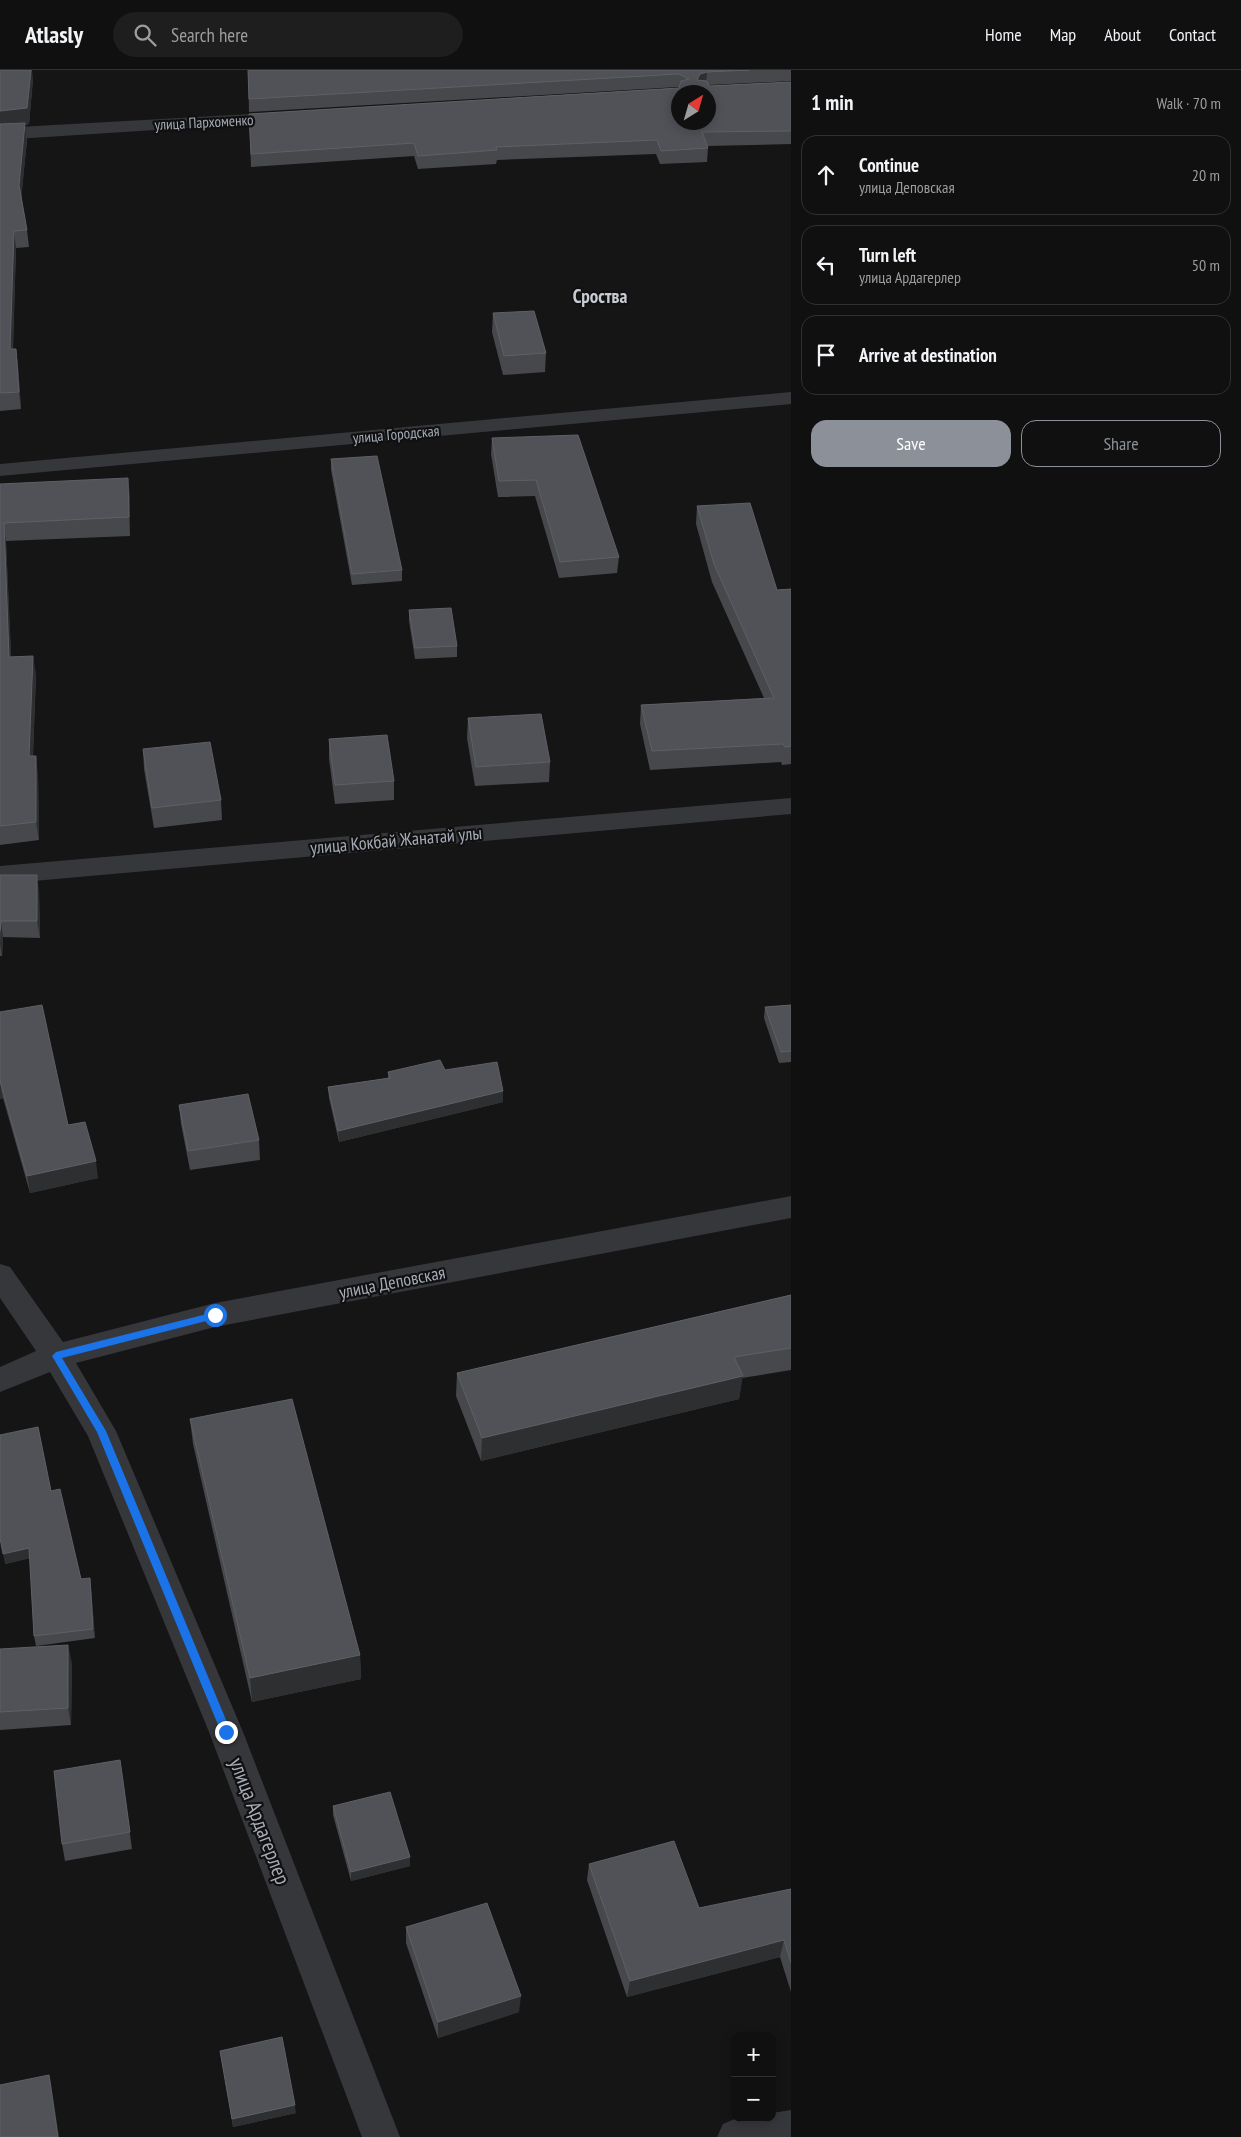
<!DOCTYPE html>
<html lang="en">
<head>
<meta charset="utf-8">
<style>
  :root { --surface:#101010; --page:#1e1e1e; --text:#f1f3f6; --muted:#9c9d9f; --line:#303030; --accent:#8c9099 }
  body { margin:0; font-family:"PT Sans Narrow",sans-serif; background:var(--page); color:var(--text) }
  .controls { position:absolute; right:15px; bottom:15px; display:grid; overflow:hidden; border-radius:10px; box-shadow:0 2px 12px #0003 }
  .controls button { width:45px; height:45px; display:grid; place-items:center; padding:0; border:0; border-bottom:1px solid var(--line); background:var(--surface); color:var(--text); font:25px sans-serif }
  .compass { position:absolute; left:671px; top:15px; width:45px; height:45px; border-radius:50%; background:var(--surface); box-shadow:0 2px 12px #0003; rotate:37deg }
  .stop { position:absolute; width:15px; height:15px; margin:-11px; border:4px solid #1a73e8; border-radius:50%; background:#fff }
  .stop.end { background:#1a73e8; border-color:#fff; box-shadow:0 1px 5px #0008 }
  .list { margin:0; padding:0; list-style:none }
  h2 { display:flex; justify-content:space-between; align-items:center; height:65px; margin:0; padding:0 20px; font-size:21px }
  h2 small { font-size:16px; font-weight:400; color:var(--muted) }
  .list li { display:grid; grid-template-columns:32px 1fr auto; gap:15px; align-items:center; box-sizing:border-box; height:80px; margin:0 10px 10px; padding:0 10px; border:1px solid var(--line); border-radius:15px }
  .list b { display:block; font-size:19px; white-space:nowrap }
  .list p { margin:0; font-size:16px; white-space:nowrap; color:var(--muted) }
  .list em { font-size:16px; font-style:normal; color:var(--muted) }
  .actions { display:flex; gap:10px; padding:15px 20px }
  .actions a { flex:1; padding:11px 0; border:1px solid var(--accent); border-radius:15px; text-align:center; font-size:18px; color:var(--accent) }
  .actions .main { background:var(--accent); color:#fff }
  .icon { flex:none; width:28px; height:28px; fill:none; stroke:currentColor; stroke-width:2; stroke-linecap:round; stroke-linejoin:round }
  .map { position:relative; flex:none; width:791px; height:2067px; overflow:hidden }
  header { display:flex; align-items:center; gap:30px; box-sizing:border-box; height:70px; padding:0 25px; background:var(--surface); border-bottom:1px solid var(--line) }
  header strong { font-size:24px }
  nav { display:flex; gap:28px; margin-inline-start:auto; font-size:18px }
  .search { width:350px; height:45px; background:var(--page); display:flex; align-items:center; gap:12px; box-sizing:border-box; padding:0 18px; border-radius:28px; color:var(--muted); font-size:19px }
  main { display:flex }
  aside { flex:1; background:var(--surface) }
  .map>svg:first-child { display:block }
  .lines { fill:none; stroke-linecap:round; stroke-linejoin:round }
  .minor { fill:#36373b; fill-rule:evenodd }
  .wall { fill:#46484b }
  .shaded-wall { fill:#2e2f31 }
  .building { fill:#515257; stroke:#5e6066; fill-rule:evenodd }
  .route { fill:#1a73e8 }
  .labels { text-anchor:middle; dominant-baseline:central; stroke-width:4.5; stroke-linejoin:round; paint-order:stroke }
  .far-street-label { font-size:15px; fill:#a6acb7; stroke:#101011 }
  .street-label { font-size:18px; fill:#a6acb7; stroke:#101011 }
  .far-district-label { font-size:19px; font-weight:bold; fill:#c7cbd3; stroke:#101011 }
  .near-street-label { font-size:21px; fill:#a6acb7; stroke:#101011 }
</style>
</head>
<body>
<header>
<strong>Atlasly</strong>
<div class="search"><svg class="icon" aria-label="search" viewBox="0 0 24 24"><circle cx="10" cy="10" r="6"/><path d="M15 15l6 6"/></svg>Search here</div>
<nav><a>Home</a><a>Map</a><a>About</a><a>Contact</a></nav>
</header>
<main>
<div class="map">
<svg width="791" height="2067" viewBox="0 0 791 2067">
  <rect width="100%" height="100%" fill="#151516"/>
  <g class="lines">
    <g class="minor">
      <path d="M288,42L294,43L297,47L294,51L0,70V58Z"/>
      <path d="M791,322V334L0,406V394Z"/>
      <path d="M791,728V744L0,814V796Z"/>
      <path d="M791,1126V1148L215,1257L76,1293L116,1361L243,1662L400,2067H362L209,1662L88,1366L50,1302L0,1322V1297L36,1281L0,1228V1194L10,1197L63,1272L215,1233Z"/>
      <path d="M791,2040V2067H717L723,2054L737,2048H772V2043Z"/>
    </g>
  </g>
  <g class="wall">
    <path d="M0,0L33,9L29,54L25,55L27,70L21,128L27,160L29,177L16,178L13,279H16L18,296L21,339L0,341Z"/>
    <path d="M248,0H791V11L709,15V16L791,12V74L707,76L708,78L707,92L660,94L656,84L497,90L496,94L418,99L414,86L251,97L249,44L679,18L678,17L249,42Z"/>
    <path d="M493,243L546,283L545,302L503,305L492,262Z"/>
    <path d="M492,368L619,487L617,503L559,508L535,426L498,427L491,384Z"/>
    <path d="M331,389L402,500V511L352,515L331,400Z"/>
    <path d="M0,414L130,426V466L6,471L11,587L36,604L33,686L38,705L39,770L0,775Z"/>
    <path d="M697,436L777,520L791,519V694L782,695L781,692L650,700L640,654L641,635L764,628L712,512L696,454Z"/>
    <path d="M409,540L457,576V587L415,589L409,551Z"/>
    <path d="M468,648L550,692L549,712L475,716L467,668Z"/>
    <path d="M329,669L394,711V730L335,734L329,689Z"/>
    <path d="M143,679L221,730L222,750L154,758L144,699Z"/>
    <path d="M0,805L39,821L40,868L3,867L2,886H0Z"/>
    <path d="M791,935V992L779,993L764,948L765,937Z"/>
    <path d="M0,942L68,1055L98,1108L30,1123L3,1028L0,1029Z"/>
    <path d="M445,1000L503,1021V1032L339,1072L329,1028L328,1017L388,1008V1002Z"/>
    <path d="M179,1035L259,1070L260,1090L190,1100L181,1054Z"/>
    <path d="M791,1225V1300L742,1308L739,1329L481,1391L456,1326L457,1303Z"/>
    <path d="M190,1349L360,1585L361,1609L252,1632L193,1374Z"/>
    <path d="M51,1421L81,1509L91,1518L95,1568L36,1576L34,1566L30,1488L5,1494Z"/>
    <path d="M0,1579L72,1593L71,1655L0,1660Z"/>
    <path d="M120,1690L132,1779L65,1791L62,1774Z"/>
    <path d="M333,1736L410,1796L351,1811L333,1745Z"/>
    <path d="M589,1794L699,1838L791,1819V1922L780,1887L627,1927L587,1810Z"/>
    <path d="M406,1857L519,1942L438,1968L406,1873Z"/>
    <path d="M220,1981L296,2043L233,2057Z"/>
  </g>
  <g class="shaded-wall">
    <path d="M31,0H32L33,9L29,54L25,55L27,70L21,132L0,58V41Z"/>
    <path d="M707,2L706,15L697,10L700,4Z"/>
    <path d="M14,161L16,178L12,297L10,279Z"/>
    <path d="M16,279L18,296L21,339L19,322Z"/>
    <path d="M128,408L130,426V466L129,447Z"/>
    <path d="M4,453L6,471L12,605L9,587Z"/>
    <path d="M33,586L36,604L32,705L29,686Z"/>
    <path d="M36,686L38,705L39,770L36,752Z"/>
    <path d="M37,805L39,821L40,868L37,851Z"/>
    <path d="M1,851L3,867L2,886L0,874Z"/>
    <path d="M0,1011L3,1028L0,1029Z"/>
    <path d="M503,1021V1032L339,1072L338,1061Z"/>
    <path d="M96,1091L98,1108L30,1123L27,1106Z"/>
    <path d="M743,1306L739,1329L481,1391L482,1368Z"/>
    <path d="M29,1478L31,1488L5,1494L3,1484Z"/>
    <path d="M90,1508L91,1518L95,1568L93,1559Z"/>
    <path d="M68,1575L72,1593L71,1655L68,1638Z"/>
    <path d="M360,1585L361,1609L252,1632L250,1608Z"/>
    <path d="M120,1690L123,1707L132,1779L130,1762Z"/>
    <path d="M410,1787V1796L351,1811V1802Z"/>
    <path d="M784,1870L780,1887L627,1927L630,1911Z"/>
    <path d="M521,1926L519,1942L438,1968V1952Z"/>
    <path d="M49,2005L51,2013L59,2067H58Z"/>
    <path d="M295,2035L296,2043L233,2057L232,2049Z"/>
  </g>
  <g class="building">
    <path d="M0,0H31L27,38L0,41Z"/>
    <path d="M248,0H750L707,2L700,4L697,10L707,11L709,16L791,12V61L702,62L708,78L661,81L657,70L496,77L497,80L418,86L414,73L251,84L249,44L679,18L681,11L689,9L679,4L249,29ZM678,22H708V52H678Z"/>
    <path d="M25,53L19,115L27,160L14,161L10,279H16L19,322L0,323V54Z"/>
    <path d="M534,241L546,283L504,286L493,243Z"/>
    <path d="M578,365L619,487L560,492L536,410L499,411L492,368Z"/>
    <path d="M377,386L402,500L352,504L331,389Z"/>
    <path d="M128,408L129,447L4,453L9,587L33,586L29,686H36V752L0,756V414Z"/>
    <path d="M750,433L777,520L791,519V676L785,677L783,674L652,681L641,635L774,628L714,494L697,436Z"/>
    <path d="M451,538L457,576L415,578L409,540Z"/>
    <path d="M541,644L550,692L476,697L468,648Z"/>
    <path d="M387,665L394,711L335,715L329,669Z"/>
    <path d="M210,672L221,730L152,738L143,679Z"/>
    <path d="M0,805H37V851H1L0,861Z"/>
    <path d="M42,935L68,1055L85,1052L96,1091L27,1106L0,1011V942Z"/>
    <path d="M791,935V981L781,982L765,937Z"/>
    <path d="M440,990L445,1000L497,992L503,1021L338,1061L328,1017L390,1008L388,1002Z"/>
    <path d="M248,1024L259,1070L188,1081L179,1035Z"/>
    <path d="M791,1225V1278L734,1287L743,1306L482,1368L457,1303Z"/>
    <path d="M292,1329L360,1585L250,1608L190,1349Z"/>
    <path d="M38,1357L51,1421L60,1419L81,1509L90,1508L93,1559L34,1566L29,1478L3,1484L0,1468V1365Z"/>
    <path d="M68,1575V1638L0,1642V1579Z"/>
    <path d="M120,1690L130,1762L62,1774L54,1701Z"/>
    <path d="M390,1722L410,1787L351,1802L333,1736Z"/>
    <path d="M674,1771L699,1838L791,1819V1893L784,1870L630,1911L589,1794Z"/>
    <path d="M487,1833L521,1926L438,1952L406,1857Z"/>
    <path d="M282,1967L295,2035L232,2049L220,1981Z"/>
    <path d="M49,2005L58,2067H0V2015Z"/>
  </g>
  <path class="route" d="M215,1242L219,1245L218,1248L62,1288L106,1361L231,1662L226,1666L221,1662L97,1362L52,1286L56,1282Z"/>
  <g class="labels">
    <g class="far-street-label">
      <text transform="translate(204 52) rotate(-3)">улица Пархоменко</text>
      <text transform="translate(396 364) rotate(-5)">улица Городская</text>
    </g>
    <g class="street-label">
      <text transform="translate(396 770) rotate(-5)">улица Кокбай Жанатай улы</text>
      <text transform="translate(392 1212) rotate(-11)">улица Деповская</text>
    </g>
    <g class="far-district-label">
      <text x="600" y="226">Сроства</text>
    </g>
    <g class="near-street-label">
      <text transform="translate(260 1751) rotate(69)">улица Ардагерлер</text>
    </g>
  </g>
</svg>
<div class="controls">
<button>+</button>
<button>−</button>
</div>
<svg class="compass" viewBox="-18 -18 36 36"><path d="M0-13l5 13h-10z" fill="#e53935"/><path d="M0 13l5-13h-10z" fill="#9c9d9f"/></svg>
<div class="stop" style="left:215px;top:1245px"></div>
<div class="stop end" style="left:226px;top:1662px"></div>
</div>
<aside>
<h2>1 min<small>Walk · 70 m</small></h2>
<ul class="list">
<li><svg class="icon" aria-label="ahead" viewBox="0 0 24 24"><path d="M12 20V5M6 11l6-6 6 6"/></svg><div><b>Continue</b><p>улица Деповская</p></div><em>20 m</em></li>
<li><svg class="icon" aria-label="left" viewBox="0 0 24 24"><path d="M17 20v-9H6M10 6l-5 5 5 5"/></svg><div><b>Turn left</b><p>улица Ардагерлер</p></div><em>50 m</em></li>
<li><svg class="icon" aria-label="arrive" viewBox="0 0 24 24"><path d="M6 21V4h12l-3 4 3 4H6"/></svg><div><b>Arrive at destination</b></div></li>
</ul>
<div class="actions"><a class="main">Save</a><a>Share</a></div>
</aside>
</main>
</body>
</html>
